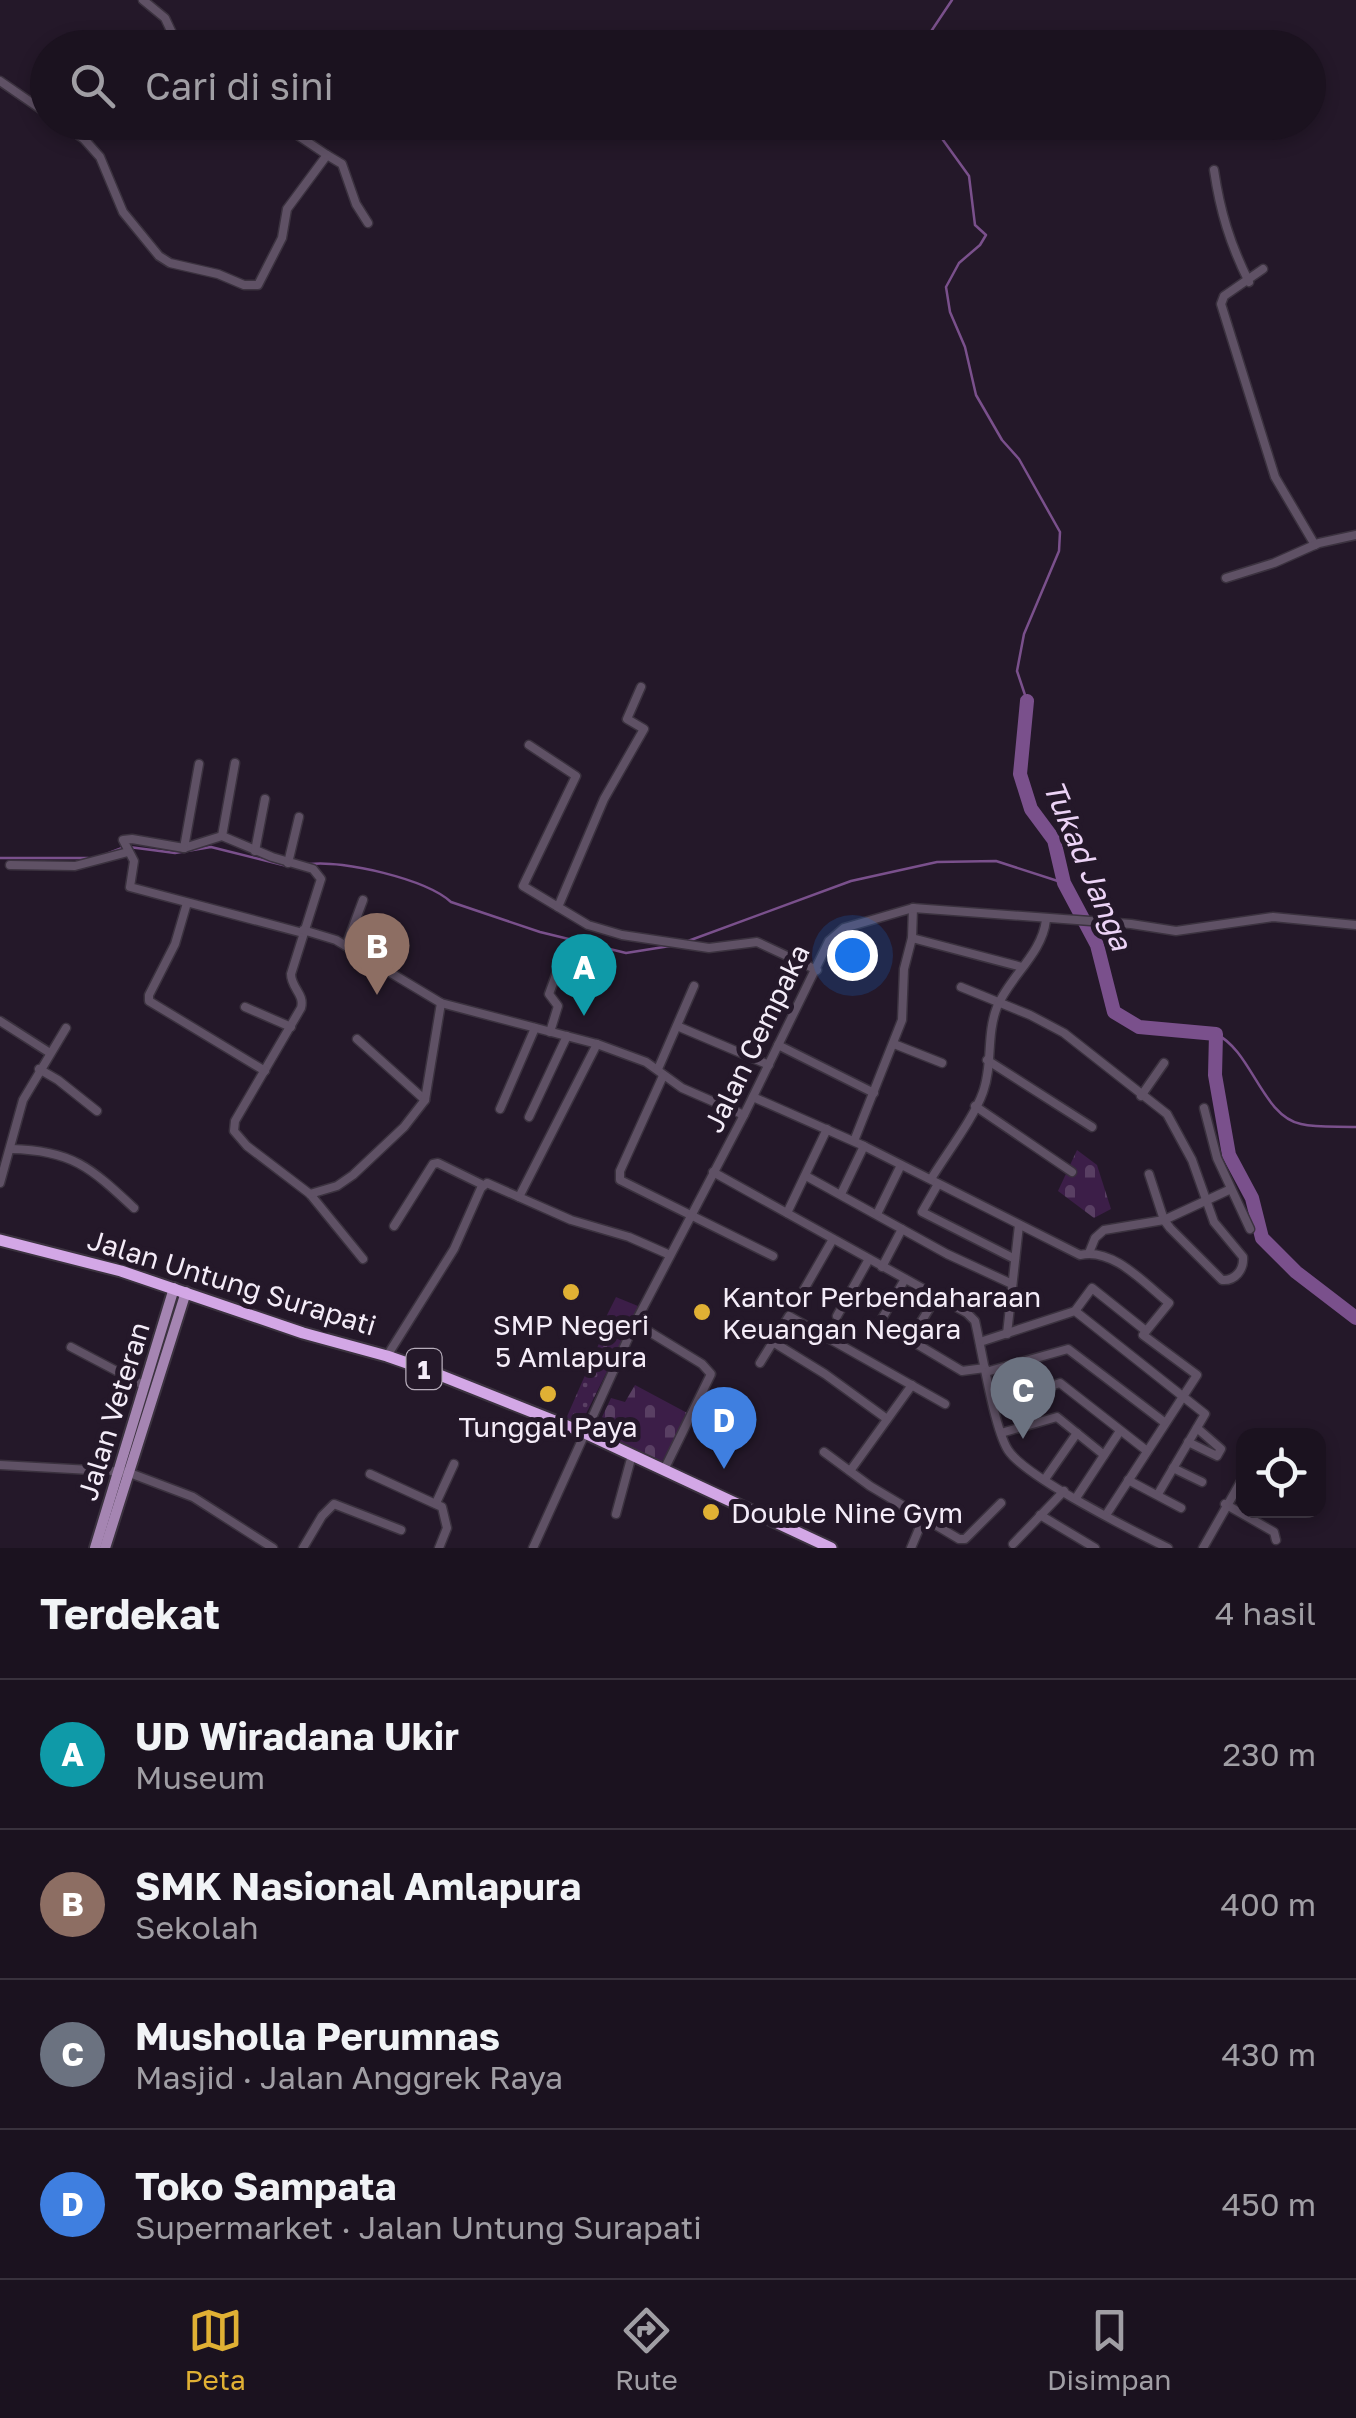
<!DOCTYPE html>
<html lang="id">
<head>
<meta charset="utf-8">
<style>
  :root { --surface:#1b121f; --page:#28202c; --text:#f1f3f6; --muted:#a09ea4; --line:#39323d; --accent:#e0b034 }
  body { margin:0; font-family:"Golos Text",sans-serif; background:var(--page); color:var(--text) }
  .controls { position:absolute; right:30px; bottom:30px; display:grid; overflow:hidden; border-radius:20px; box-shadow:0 5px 15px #0003 }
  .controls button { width:90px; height:90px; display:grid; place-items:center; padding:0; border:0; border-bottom:2px solid var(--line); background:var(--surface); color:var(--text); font:50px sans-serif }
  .you { position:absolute; left:852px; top:955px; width:35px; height:35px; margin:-25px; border:8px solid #fff; border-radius:50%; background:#1a73e8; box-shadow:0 0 0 15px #1a73e833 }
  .badge { display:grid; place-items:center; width:65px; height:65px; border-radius:50%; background:var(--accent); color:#fff; font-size:32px; font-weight:700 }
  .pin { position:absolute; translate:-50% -82px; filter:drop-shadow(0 2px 5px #0008) }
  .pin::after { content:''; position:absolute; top:52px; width:35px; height:30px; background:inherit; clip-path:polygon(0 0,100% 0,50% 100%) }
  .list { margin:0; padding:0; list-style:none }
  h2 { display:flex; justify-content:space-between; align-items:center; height:130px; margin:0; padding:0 40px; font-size:42px }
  h2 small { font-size:32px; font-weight:400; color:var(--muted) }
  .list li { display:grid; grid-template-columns:65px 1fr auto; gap:30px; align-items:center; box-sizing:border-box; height:150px; padding:0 40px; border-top:2px solid var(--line) }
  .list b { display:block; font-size:38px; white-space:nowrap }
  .list p { margin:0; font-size:32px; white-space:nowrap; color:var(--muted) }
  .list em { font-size:32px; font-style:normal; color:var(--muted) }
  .icon { flex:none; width:55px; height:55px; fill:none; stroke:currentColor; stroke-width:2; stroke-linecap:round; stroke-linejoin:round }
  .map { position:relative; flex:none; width:1356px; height:1548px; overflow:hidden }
  .search { position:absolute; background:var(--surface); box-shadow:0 5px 15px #0003; left:30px; right:30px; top:30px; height:110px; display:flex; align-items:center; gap:25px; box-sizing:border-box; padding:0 35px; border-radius:55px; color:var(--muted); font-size:38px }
  .sheet { height:730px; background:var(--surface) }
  nav { display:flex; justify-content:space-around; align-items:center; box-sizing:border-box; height:140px; border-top:2px solid var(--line); background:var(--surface); font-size:28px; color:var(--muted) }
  nav a { display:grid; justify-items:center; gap:5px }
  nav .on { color:var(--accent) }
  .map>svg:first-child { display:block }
  .grass { fill:url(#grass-dots) }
  .cemetery { fill:url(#cemetery-stones) }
  .pitch { fill:#3c1e48 }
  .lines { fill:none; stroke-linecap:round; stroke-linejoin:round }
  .stream { stroke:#7a508c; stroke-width:2.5 }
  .river { stroke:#7a508c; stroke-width:14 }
  .minor-casing { stroke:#3b323f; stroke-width:11 }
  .major-casing { stroke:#3b323f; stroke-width:14 }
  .highway-casing { stroke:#3b323f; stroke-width:15 }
  .minor { stroke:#5f5165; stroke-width:8 }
  .major { stroke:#a585b2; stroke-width:10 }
  .highway { stroke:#d3a7e6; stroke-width:11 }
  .poi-dot { fill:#e0b034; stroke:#241829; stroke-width:4 }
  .labels { text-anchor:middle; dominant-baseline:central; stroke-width:10; stroke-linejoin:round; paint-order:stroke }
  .shield { fill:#241829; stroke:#b6acba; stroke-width:2.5 }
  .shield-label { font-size:25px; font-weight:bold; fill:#f4ecf8 }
  .street-label { font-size:28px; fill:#f4ecf8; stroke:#241829 }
  .poi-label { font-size:28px; fill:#f4ecf8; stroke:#241829; text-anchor:start }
  .water-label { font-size:30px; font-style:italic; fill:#ecd3f6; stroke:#241829 }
</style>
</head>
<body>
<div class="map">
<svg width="1356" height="1548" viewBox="0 0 1356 1548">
  <defs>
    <pattern id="grass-dots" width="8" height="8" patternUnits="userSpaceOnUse" patternTransform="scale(2.5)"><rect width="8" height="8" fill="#3c1e48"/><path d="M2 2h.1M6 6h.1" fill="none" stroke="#593f63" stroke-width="1.8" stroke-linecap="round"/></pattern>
    <pattern id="cemetery-stones" width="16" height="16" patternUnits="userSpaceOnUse" patternTransform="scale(2.5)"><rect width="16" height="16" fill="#3c1e48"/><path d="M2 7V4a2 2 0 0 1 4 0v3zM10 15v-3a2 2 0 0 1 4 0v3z" fill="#593f63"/></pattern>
  </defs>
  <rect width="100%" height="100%" fill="#241829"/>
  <path class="grass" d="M604,1332L622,1341L579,1428L565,1421Z"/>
  <g class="cemetery">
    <path d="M1077,1150L1097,1165L1111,1209L1094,1218L1058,1191Z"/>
    <path d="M635,1385L691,1415L661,1463L594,1434L611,1398L625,1402Z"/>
  </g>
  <path class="pitch" d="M616,1297L638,1306L627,1331L604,1321Z"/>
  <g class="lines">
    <g class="stream">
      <path d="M920,48L952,0"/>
      <path d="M930,122L969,176L975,225L986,235L980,245L959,263L946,287L950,312L965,347L976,395L1002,440L1019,459L1060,532L1059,551L1024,634L1017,671L1027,701"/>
      <path d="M129,847L175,853L211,847L287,866"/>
      <path d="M101,856L122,848"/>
      <path d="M0,858H88"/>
      <path d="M310,864C343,860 426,879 451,902L540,932L626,953L670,946"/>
      <path d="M688,941L851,881L937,862L996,861L1064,883"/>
      <path d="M1216,1034C1252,1051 1262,1116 1301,1124C1318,1128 1338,1126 1356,1127"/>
    </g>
    <path class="river" d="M1027,701L1020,774L1031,809L1054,840L1064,883L1097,945L1114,1012L1139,1027L1216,1034L1215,1075L1229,1155L1252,1198L1262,1238L1296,1272L1356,1318"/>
    <defs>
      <g id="minor">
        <path d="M143,0L165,18L179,48"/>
        <path d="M0,81L48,114"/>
        <path d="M60,122L84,139L100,157L123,212L159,256L170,263L218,274L244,285H258L282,238L287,209L327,155L342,164L356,204L368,223"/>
        <path d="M278,122L327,155"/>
        <path d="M1214,170C1220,211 1230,244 1249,282"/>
        <path d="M1263,269L1224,296L1221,304L1275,477L1315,545"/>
        <path d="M1226,578L1274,563L1319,543L1356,535"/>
        <path d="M529,745L576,776L523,886L588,925L622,935L709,948L757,942L817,970"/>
        <path d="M199,764L184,848L222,836L272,857L313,869L321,879L291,974C291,988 305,994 301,1008L235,1121L234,1131L247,1146L310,1194L363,1259"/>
        <path d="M222,836L235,763"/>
        <path d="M184,848L132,839L123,840L134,861L130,887L303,933"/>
        <path d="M255,851L265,799"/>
        <path d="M288,863L299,817"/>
        <path d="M10,865L75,866L128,852"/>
        <path d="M187,903L175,944L149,995V1001L265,1071"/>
        <path d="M558,907L604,799L644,729L627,719L641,687"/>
        <path d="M303,930L336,940L441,1003L597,1044L646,1062L682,1088L744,1115"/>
        <path d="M912,938L1022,967"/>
        <path d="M346,946L363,900"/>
        <path d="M961,987L1030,1015L1064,1033L1167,1114L1192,1160L1214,1222L1243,1257C1244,1270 1235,1281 1222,1280L1170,1228L1164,1220L1149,1174"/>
        <path d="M245,1007L291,1027"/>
        <path d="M0,1021L50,1053"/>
        <path d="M677,1026L769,1065"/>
        <path d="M550,1032L558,1006L549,994L561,961"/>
        <path d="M357,1039L425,1100"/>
        <path d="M894,1044L942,1063"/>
        <path d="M778,1045L874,1093"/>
        <path d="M987,1060L1092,1127"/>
        <path d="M39,1069L58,1080L97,1111"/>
        <path d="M658,1069L694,986"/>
        <path d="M663,1076L620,1171V1180L773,1256"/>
        <path d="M1141,1096L1164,1063"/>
        <path d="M753,1097L864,1146L1080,1255C1113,1247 1145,1284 1169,1303L1143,1335L1197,1375L1106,1515"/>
        <path d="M975,1106L1072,1172"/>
        <path d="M1204,1108L1217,1158L1250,1229"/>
        <path d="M500,1109L535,1028"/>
        <path d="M529,1117L567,1036"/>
        <path d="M854,1141L902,1020L904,969L912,938L913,908"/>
        <path d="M11,1149C72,1150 91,1168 134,1208"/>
        <path d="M713,1172L967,1313L975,1321C982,1351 994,1428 1008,1450C1025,1477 1135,1532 1168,1548"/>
        <path d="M806,1176L947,1254L1012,1284"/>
        <path d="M931,1179C946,1154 974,1118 983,1092C993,1065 986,1035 997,1007C1010,976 1042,954 1046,920"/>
        <path d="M0,1183L23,1100L66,1028"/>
        <path d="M938,1184L922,1212L1015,1259"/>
        <path d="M310,1194L337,1186L353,1175L404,1127L425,1100L441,1003"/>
        <path d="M841,1194L864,1146"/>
        <path d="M519,1197L597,1044"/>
        <path d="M787,1213L827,1129"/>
        <path d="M877,1214L901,1165"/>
        <path d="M394,1226L433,1164L438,1163L483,1185"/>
        <path d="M1089,1253L1095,1238L1104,1230L1164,1220L1231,1189"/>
        <path d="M882,1267L902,1229"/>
        <path d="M937,1296L910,1340L962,1371L985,1368"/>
        <path d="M798,1300L833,1239"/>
        <path d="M1075,1311L1092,1288L1146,1331"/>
        <path d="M837,1316L869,1259"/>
        <path d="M635,1323L702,1364L711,1374L664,1470"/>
        <path d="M876,1329L905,1279"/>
        <path d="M1007,1334L1019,1225"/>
        <path d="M773,1342L825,1374L887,1419"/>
        <path d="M980,1342L1075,1311L1205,1414L1158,1494"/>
        <path d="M71,1347L145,1386"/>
        <path d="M387,1356L454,1249L481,1188L487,1183L571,1220L629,1237L670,1255"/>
        <path d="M760,1363L789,1316L945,1404"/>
        <path d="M986,1372L1068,1349L1164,1422"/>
        <path d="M994,1404L1060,1383L1147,1451"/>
        <path d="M1001,1433L1057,1417L1104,1455"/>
        <path d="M1188,1442L1217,1456L1221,1449L1197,1428"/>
        <path d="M824,1452L870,1486L959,1539H965L1001,1503"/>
        <path d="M0,1465L127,1472L193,1497L273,1548"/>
        <path d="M1173,1468L1202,1482"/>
        <path d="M850,1471L912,1385"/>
        <path d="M370,1474L442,1507L447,1528L439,1548"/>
        <path d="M1045,1479L1077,1433"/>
        <path d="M1128,1480L1181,1508"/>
        <path d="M1076,1498L1120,1431"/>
        <path d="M436,1503L454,1464"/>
        <path d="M1225,1504L1274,1532L1276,1540"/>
        <path d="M616,1514L632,1455"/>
        <path d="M1040,1515L1095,1548"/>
        <path d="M1013,1544L1064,1491"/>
        <path d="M303,1548L322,1516L334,1504L401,1530"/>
        <path d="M533,1548L635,1323L744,1115L829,941L844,928L913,908L1131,924L1176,931L1273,917L1356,925"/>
        <path d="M911,1548L924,1517"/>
        <path d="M1203,1548L1244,1476"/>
      </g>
      <g id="major">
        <path d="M95,1548L174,1288"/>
        <path d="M105,1548L186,1292"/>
      </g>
      <path id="highway" d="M0,1240L121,1271L303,1333L387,1356L427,1370L585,1433L831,1548"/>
    </defs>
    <use href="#minor" class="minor-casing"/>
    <use href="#major" class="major-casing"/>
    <use href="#highway" class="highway-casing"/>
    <use href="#minor" class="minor"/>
    <use href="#major" class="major"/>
    <use href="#highway" class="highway"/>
  </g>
  <g class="poi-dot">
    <circle cx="571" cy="1292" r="10"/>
    <circle cx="702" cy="1312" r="10"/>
    <circle cx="548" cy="1394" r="10"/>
    <circle cx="711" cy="1512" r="10"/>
  </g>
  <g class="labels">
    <rect class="shield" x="406.5" y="1349" width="35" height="40" rx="8"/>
    <g class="shield-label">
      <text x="424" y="1369">1</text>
    </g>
    <g class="street-label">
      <text transform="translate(756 1038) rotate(-64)">Jalan Cempaka</text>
      <text transform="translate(232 1282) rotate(17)">Jalan Untung Surapati</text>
      <text transform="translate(113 1411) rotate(-73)">Jalan Veteran</text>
    </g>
    <g class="poi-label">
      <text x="722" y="1296">Kantor Perbendaharaan<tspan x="722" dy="32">Keuangan Negara</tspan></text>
      <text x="571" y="1324" text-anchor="middle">SMP Negeri<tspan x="571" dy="32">5 Amlapura</tspan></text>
      <text x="548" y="1426" text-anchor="middle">Tunggal Paya</text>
      <text x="731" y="1512">Double Nine Gym</text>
    </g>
    <g class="water-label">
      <text transform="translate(1088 865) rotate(67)">Tukad Janga</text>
    </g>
  </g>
</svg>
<div class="controls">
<button><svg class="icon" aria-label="locate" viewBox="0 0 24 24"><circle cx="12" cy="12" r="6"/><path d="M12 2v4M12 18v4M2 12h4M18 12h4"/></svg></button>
</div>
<div class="you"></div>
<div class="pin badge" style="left:584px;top:1016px;background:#0f9aa8">A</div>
<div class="pin badge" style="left:377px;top:995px;background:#8d6e63">B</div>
<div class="pin badge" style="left:1023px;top:1439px;background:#6b7280">C</div>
<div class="pin badge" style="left:724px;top:1469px;background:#3f7fe0">D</div>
<div class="search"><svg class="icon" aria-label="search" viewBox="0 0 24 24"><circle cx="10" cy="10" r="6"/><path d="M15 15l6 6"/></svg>Cari di sini</div>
</div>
<section class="sheet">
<h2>Terdekat<small>4 hasil</small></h2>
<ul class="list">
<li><span class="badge" style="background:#0f9aa8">A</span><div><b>UD Wiradana Ukir</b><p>Museum</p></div><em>230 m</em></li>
<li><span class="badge" style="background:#8d6e63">B</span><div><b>SMK Nasional Amlapura</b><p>Sekolah</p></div><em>400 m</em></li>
<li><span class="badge" style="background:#6b7280">C</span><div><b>Musholla Perumnas</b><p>Masjid · Jalan Anggrek Raya</p></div><em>430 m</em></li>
<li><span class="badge" style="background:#3f7fe0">D</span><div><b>Toko Sampata</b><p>Supermarket · Jalan Untung Surapati</p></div><em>450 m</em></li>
</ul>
</section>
<nav>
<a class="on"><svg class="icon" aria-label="map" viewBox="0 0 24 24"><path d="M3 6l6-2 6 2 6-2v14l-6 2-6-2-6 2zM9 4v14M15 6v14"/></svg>Peta</a>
<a><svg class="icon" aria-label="directions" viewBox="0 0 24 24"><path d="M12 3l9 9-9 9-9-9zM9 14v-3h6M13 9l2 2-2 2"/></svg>Rute</a>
<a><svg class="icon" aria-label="saved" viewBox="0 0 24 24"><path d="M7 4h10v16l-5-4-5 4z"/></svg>Disimpan</a>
</nav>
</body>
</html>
